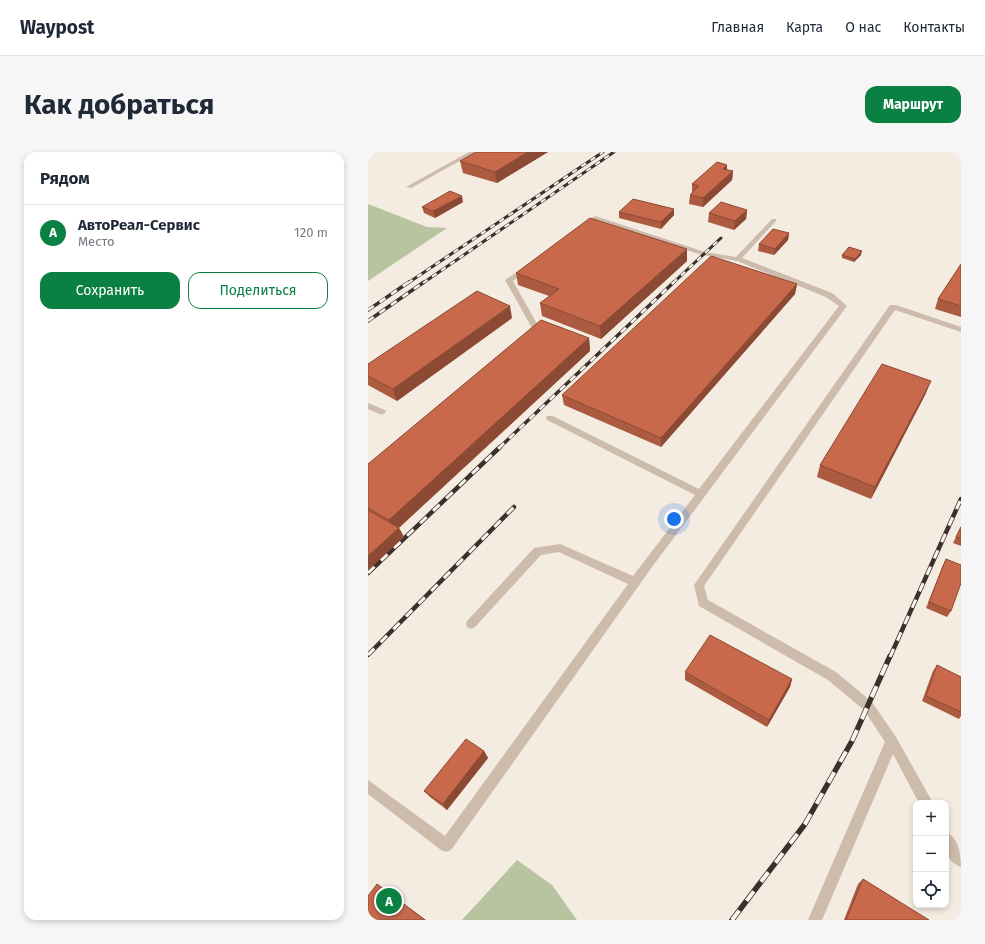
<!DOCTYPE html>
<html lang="ru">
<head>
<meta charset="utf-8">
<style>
  :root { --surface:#fff; --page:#f6f6f7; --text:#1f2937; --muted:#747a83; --line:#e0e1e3; --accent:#0b8043 }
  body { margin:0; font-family:"Fira Sans",sans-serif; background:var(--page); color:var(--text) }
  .controls { position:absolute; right:12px; bottom:12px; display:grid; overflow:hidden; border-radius:8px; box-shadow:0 2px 6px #0003 }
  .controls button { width:36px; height:36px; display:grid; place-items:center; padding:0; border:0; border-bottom:1px solid var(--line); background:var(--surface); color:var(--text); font:20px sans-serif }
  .you { position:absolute; left:306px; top:367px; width:14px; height:14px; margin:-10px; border:3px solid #fff; border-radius:50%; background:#1a73e8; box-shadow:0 0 0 6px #1a73e833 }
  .badge { display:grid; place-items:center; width:26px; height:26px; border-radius:50%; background:var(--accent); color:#fff; font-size:13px; font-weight:700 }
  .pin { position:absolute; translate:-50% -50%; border:2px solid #fff; box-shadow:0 1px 4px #0006 }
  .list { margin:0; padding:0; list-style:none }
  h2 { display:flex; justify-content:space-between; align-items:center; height:52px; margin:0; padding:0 16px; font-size:17px }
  h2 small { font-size:13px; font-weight:400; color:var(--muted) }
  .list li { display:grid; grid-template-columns:26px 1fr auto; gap:12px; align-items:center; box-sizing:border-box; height:56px; padding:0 16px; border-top:1px solid var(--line) }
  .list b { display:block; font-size:15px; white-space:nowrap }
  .list p { margin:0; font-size:13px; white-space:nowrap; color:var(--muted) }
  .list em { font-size:13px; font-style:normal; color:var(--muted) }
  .actions { display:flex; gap:8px; padding:12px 16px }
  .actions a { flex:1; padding:9px 0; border:1px solid var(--accent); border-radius:12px; text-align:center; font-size:14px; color:var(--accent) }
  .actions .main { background:var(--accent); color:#fff }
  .icon { flex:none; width:22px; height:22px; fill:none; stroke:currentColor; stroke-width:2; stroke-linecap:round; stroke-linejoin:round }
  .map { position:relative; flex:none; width:593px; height:768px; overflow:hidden; border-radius:12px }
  header { display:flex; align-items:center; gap:24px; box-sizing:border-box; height:56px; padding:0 20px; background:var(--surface); border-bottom:1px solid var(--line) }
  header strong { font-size:19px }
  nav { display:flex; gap:22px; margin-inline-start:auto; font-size:14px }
  .intro { display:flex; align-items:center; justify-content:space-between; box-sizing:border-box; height:96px; padding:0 24px }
  h1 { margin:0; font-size:28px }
  .button { padding:10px 18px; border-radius:12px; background:var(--accent); color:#fff; font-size:14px; font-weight:700 }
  main { display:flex; gap:24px; padding:0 24px }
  aside { flex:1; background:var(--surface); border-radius:12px; box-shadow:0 2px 6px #0003 }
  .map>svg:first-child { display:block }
  .green { fill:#b8c4a0 }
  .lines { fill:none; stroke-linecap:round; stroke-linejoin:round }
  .service { fill:#cdbbac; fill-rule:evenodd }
  .rail-far3-casing { stroke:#3b302b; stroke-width:3 }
  .rail-far2-casing { stroke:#3b302b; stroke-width:3.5 }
  .rail-far1-casing { stroke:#3b302b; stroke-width:4.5 }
  .rail-casing { stroke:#3b302b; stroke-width:5.5 }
  .rail-far3 { stroke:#fbf5ee; stroke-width:2; stroke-dasharray:5.5; stroke-linecap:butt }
  .rail-far2 { stroke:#fbf5ee; stroke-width:2.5; stroke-dasharray:7; stroke-linecap:butt }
  .rail-far1 { stroke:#fbf5ee; stroke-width:3; stroke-dasharray:9; stroke-linecap:butt }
  .rail { stroke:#fbf5ee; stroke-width:4; stroke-dasharray:12; stroke-linecap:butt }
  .wall { fill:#ac5a40 }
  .shaded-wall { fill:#8c4a34 }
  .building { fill:#c8694b; stroke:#8c4a34 }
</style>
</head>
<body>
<header>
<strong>Waypost</strong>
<nav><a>Главная</a><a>Карта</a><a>О нас</a><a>Контакты</a></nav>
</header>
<div class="intro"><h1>Как добраться</h1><a class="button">Маршрут</a></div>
<main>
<aside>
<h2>Рядом<small></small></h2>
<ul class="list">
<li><span class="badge">A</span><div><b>АвтоРеал-Сервис</b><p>Место</p></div><em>120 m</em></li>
</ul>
<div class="actions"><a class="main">Сохранить</a><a>Поделиться</a></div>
</aside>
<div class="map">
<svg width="593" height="768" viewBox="0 0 593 768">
  <rect width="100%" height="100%" fill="#f4ebe1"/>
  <g class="green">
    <path d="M0,52L59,75L79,76L0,129Z"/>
    <path d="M149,708L184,733L209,768H94Z"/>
  </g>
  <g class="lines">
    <g class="service">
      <path d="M101,0H108L43,36L38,35Z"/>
      <path d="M227,64L337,100L368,105L404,67H408V69L374,106L464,141L479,154L284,415L83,698L78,700L73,698L0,642V628L77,684L260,432L191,400L173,403L107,475L103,477L99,475L98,472L99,469L166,396L192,392L265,424L327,343L179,268L178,266L179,264H185L331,337L471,154L458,145L369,109L334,103L228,68L217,76H213V74Z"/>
      <path d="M160,113L162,114V116L145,129L172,177L160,184L156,182L164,176L137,128Z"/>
      <path d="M522,153H528L593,175V180L527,158L336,434L340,448L468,520L504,550L528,585L565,651H551L525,602L454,768H440L517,590L496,558L460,528L331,454L326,433Z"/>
      <path d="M0,251L17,258L18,260L14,263L0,257Z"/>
      <path d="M578,680C591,686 593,703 593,715C576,708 578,697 578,680Z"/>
    </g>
    <defs>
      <g id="rail-far3">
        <path d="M40,131L235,0"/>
        <path d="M55,131L246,0"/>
        <path d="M305,131L353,86"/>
      </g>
      <g id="rail-far2">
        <path d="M0,158L41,130"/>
        <path d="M0,169L56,130"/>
        <path d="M131,296L306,130"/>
      </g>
      <g id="rail-far1">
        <path d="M0,421L132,295"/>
        <path d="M0,503L146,355"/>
        <path d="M522,505L593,347"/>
      </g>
      <path id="rail" d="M364,768L437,672L484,589L522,504"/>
    </defs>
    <use href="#rail-far3" class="rail-far3-casing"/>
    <use href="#rail-far2" class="rail-far2-casing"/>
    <use href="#rail-far1" class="rail-far1-casing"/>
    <use href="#rail" class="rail-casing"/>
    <use href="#rail-far3" class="rail-far3"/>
    <use href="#rail-far2" class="rail-far2"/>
    <use href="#rail-far1" class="rail-far1"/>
    <use href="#rail" class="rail"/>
  </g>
  <g class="wall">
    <path d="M180,0L129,31L95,21L92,9Z"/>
    <path d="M359,18L365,19L364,28L335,55L321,52L322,43L324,40V32Z"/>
    <path d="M95,50L67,66L56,61L54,55Z"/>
    <path d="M306,57V63L293,77L251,66V60Z"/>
    <path d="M379,58L378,67L366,78L340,70L341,61Z"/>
    <path d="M421,81L420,88L406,103L390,99L391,92Z"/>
    <path d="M474,103H493L486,110L474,106Z"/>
    <path d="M319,109L233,187L174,164L172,151L181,144L150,133L148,121Z"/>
    <path d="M593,112V165L567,157L570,147Z"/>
    <path d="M429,132L427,142L293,295L196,253L194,243Z"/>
    <path d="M144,166L29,249L0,233V212Z"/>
    <path d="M221,186L222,199L31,376L36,385L0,418V312Z"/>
    <path d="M558,241L503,347L449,325L452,313Z"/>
    <path d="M593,374V394L585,391Z"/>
    <path d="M578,407L583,459L579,465L558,456L575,413Z"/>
    <path d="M569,513L593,525V564L591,567L554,549L565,519Z"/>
    <path d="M317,520L424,527L422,535L399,575L317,528Z"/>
    <path d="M116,599L120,606L79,658L62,645L56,639Z"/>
    <path d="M495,727L561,768H476L490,732Z"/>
  </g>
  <g class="shaded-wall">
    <path d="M160,0H180L129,31L127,20Z"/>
    <path d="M359,13V22L355,17Z"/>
    <path d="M365,19L364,28L335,55V46Z"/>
    <path d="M94,44L95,50L67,66L65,59Z"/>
    <path d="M306,57V63L293,77V70Z"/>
    <path d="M379,58L378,67L366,78L367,69Z"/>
    <path d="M421,81L420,88L406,103L407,97Z"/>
    <path d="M319,97V109L233,187L232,174Z"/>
    <path d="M494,99L493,103L486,110L487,107Z"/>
    <path d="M429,132L427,142L293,295V286Z"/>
    <path d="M142,154L144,166L29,249L25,237Z"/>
    <path d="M221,186L222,199L27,379L21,368Z"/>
    <path d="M563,229L558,241L503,347L507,335Z"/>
    <path d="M31,376L36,385L0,418V404Z"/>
    <path d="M424,527L422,535L399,575L401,568Z"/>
    <path d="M116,599L120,606L79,658L75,652Z"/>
    <path d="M9,732L17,738L58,768H57Z"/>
  </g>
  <g class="building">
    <path d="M108,0H160L127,20L92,9Z"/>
    <path d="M349,10L359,13L355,17L365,19L335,46L322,43L331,34L324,32Z"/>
    <path d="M82,39L94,44L65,59L54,55Z"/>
    <path d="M265,47L306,57L293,70L251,60Z"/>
    <path d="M353,50L379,58L367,69L341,61Z"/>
    <path d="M222,66L319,97L232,174L172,151L191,137L148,121Z"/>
    <path d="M405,77L421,81L407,97L391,92Z"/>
    <path d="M481,95L494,99L487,107L474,103Z"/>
    <path d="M343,104L429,132L293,286L194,243Z"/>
    <path d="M593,112V154L570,147Z"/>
    <path d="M109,139L142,154L25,237L0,224V212Z"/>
    <path d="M173,168L221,186L21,368L0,356V312Z"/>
    <path d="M514,212L563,229L507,335L452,313Z"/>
    <path d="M0,358L31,376L0,404Z"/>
    <path d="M593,375V386L588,385Z"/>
    <path d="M578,407L593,413V431L583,459L561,450Z"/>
    <path d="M342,483L424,527L401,568L317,520Z"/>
    <path d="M569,513L593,525V560L558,544Z"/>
    <path d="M98,587L116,599L75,652L56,639Z"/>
    <path d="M495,727L561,768H478Z"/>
    <path d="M9,732L57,768H0V744Z"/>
  </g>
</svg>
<div class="controls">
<button>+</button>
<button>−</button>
<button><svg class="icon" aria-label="locate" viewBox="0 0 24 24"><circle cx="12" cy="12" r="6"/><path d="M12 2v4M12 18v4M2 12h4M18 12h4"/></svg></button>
</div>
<div class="you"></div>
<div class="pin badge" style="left:21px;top:749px">A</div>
</div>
</main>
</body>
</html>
